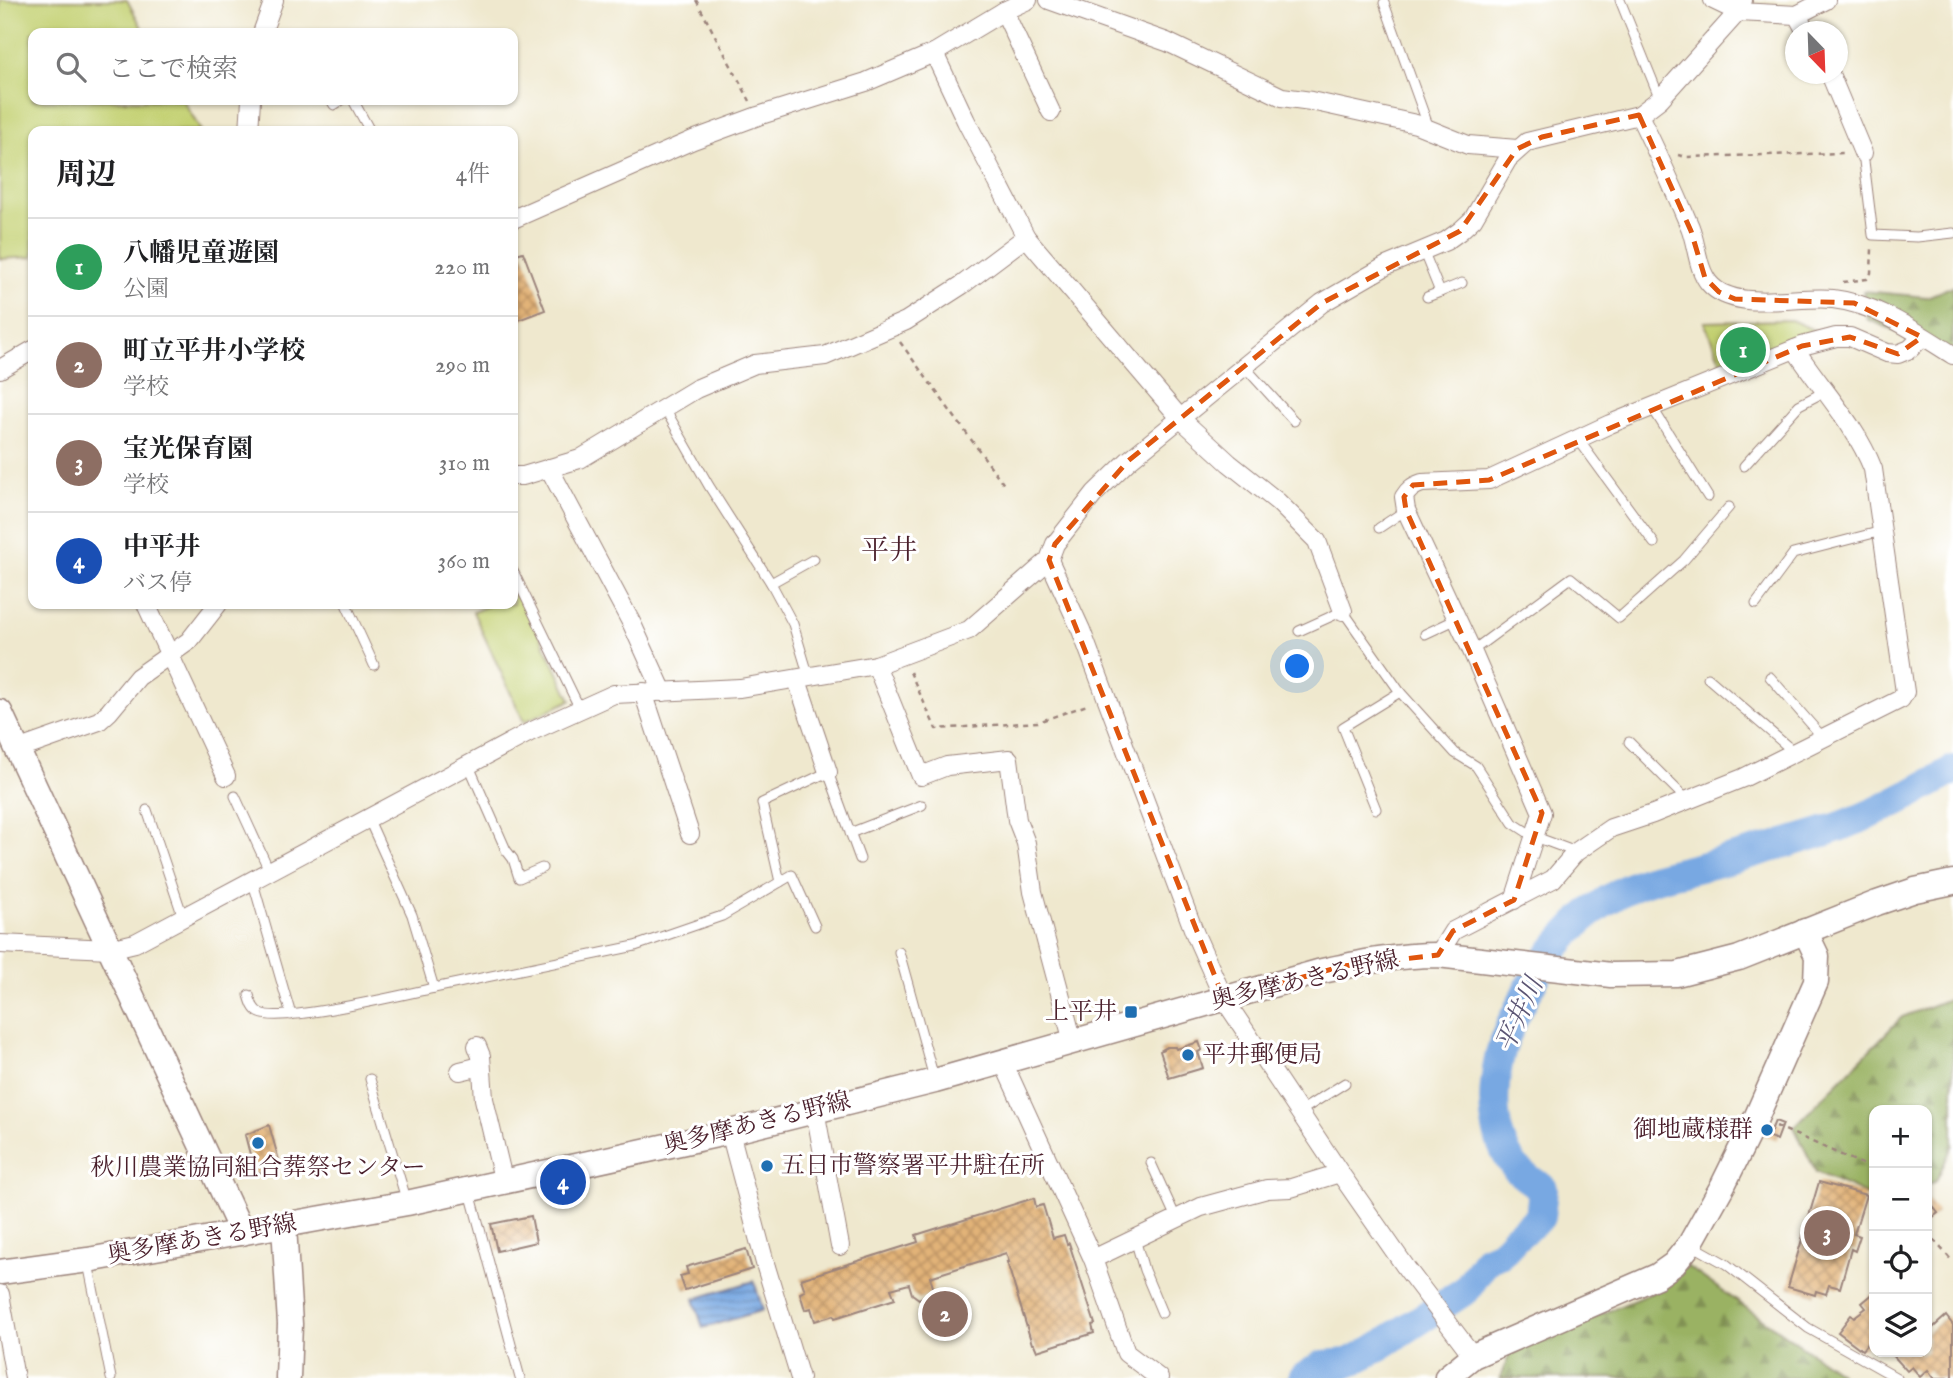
<!DOCTYPE html>
<html lang="ja">
<head>
<meta charset="utf-8">
<style>
  :root { --surface:#fff; --page:#f6f6f6; --text:#202124; --muted:#757577; --line:#e0e0e0; --accent:#1a73e8 }
  body { margin:0; font-family:"IM FELL English","Noto Serif JP",serif; background:var(--page); color:var(--text) }
  .controls { position:absolute; right:21px; bottom:21px; display:grid; overflow:hidden; border-radius:14px; box-shadow:0 2px 5px #0004 }
  .controls button { width:63px; height:63px; display:grid; place-items:center; padding:0; border:0; border-bottom:2px solid var(--line); background:var(--surface); color:var(--text); font:35px sans-serif }
  .compass { position:absolute; left:1785px; top:21px; width:63px; height:63px; border-radius:50%; background:var(--surface); box-shadow:0 2px 5px #0004; rotate:157deg }
  .you { position:absolute; left:1298px; top:667px; width:24px; height:24px; margin:-18px; border:5px solid #fff; border-radius:50%; background:#1a73e8; box-shadow:0 0 0 10px #1a73e833 }
  .badge { display:grid; place-items:center; width:46px; height:46px; border-radius:50%; background:var(--accent); color:#fff; font-size:23px; font-weight:700 }
  .pin { position:absolute; translate:-50% -50%; border:4px solid #fff; box-shadow:0 2px 7px #0006 }
  .list { margin:0; padding:0; list-style:none }
  h2 { display:flex; justify-content:space-between; align-items:center; height:91px; margin:0; padding:0 28px; font-size:30px }
  h2 small { font-size:23px; font-weight:400; color:var(--muted) }
  .list li { display:grid; grid-template-columns:46px 1fr auto; gap:21px; align-items:center; box-sizing:border-box; height:98px; padding:0 28px; border-top:2px solid var(--line) }
  .list b { display:block; font-size:26px; white-space:nowrap }
  .list p { margin:0; font-size:23px; white-space:nowrap; color:var(--muted) }
  .list em { font-size:23px; font-style:normal; color:var(--muted) }
  .icon { flex:none; width:38px; height:38px; fill:none; stroke:currentColor; stroke-width:2; stroke-linecap:round; stroke-linejoin:round }
  .map { position:relative; flex:none; width:1953px; height:1378px; overflow:hidden }
  .search { position:absolute; background:var(--surface); box-shadow:0 2px 5px #0004; left:28px; top:28px; width:490px; height:77px; display:flex; align-items:center; gap:18px; box-sizing:border-box; padding:0 24px; border-radius:14px; color:var(--muted); font-size:26px }
  .panel { position:absolute; background:var(--surface); box-shadow:0 2px 5px #0004; left:28px; top:126px; width:490px; height:483px; border-radius:14px }
  .map>svg:first-child { display:block }
  .forest { fill:url(#forest-firs); stroke:#726847; stroke-width:2 }
  .park { fill:#c3d071; stroke:#86784e; stroke-width:2 }
  .water { fill:url(#water-rules); stroke:#616486; stroke-width:2 }
  .lines { fill:none; stroke-linecap:round; stroke-linejoin:round }
  .river { stroke:#78a8e2; stroke-width:30 }
  .building { fill:url(#building-cross-hatch) }
  .lane-casing { stroke:#9c847c; stroke-width:11 }
  .street-casing { stroke:#9c847c; stroke-width:20 }
  .secondary-casing { stroke:#9c847c; stroke-width:27 }
  .path { stroke:#9c847c; stroke-width:2.5; stroke-dasharray:5 5; stroke-linecap:butt }
  .lane { stroke:#fff; stroke-width:9 }
  .street { stroke:#fff; stroke-width:18 }
  .secondary { stroke:#fff; stroke-width:24 }
  .marked { fill:none; stroke:#e0560e; stroke-width:5; stroke-dasharray:14 9; stroke-linejoin:round }
  .poi-dot { fill:#1f6fb2; stroke:#fff; stroke-width:2.5 }
  .labels { text-anchor:middle; dominant-baseline:central; stroke-width:6; stroke-linejoin:round; paint-order:stroke }
  .street-label { font-size:24px; fill:#4a1f2b; stroke:#fff }
  .poi-label { font-size:24px; fill:#4a1f2b; stroke:#fff; text-anchor:end }
  .water-label { font-size:26px; font-style:italic; fill:#5c5674; stroke:#fff }
  .quarter-label { font-size:28px; fill:#4a1f2b; stroke:#fff }
</style>
</head>
<body>
<div class="map">
<svg width="1953" height="1378" viewBox="0 0 1953 1378">
  <defs>
    <pattern id="forest-firs" width="22" height="20" patternUnits="userSpaceOnUse" patternTransform="scale(1.75)"><rect width="22" height="20" fill="#9ab263"/><path d="M5 1l3.5 6h-7zM16 11l3.5 6h-7z" fill="#809052"/></pattern>
    <pattern id="water-rules" width="6" height="5" patternUnits="userSpaceOnUse" patternTransform="scale(1.75)"><rect width="6" height="5" fill="#78a8e2"/><path d="M0 2.5h6" fill="none" stroke="#6488b7"/></pattern>
    <pattern id="building-cross-hatch" width="8" height="8" patternUnits="userSpaceOnUse" patternTransform="scale(1.75)"><rect width="8" height="8" fill="#e2b378"/><path d="M0 0l8 8M0 8l8-8" fill="none" stroke="#b99163"/></pattern>
  </defs>
  <rect width="100%" height="100%" fill="#fff"/>
  <filter id="ink" filterUnits="userSpaceOnUse"><feTurbulence type="fractalNoise" baseFrequency=".0143" numOctaves="2"/><feDisplacementMap in="SourceGraphic" scale="14" xChannelSelector="R" yChannelSelector="G"/><feConvolveMatrix kernelMatrix="1 2 1 2 8 2 1 2 1" color-interpolation-filters="sRGB"/></filter>
  <filter id="wash" filterUnits="userSpaceOnUse"><feTurbulence type="fractalNoise" baseFrequency=".00686" numOctaves="4" result="noise"/><feDisplacementMap in="SourceGraphic" scale="28" xChannelSelector="R" yChannelSelector="G"/><feGaussianBlur stdDeviation="1.57" result="paint"/><feColorMatrix in="noise" values="0 0 0 0 0 0 0 0 0 0 0 0 0 0 0 0 0 1.4 0 .05"/><feComposite in="paint" operator="in"/></filter>
  <g filter="url(#wash)">
    <rect width="100%" height="100%" fill="#efe8ce"/>
    <g class="forest">
      <path d="M1953,286V354L1867,319L1863,291L1927,297Z"/>
      <path d="M1949,999H1953V1145L1936,1181L1927,1185V1110H1874V1198L1816,1172L1794,1127L1902,1017Z"/>
      <path d="M1685,1265L1840,1373V1378H1500L1510,1353L1670,1285Z"/>
    </g>
    <g class="park">
      <path d="M0,0H127L145,33H33V100H183L201,131H33V257L0,259Z"/>
      <path d="M1791,320L1816,331L1724,369L1704,322Z"/>
      <path d="M519,591L571,700L524,722L473,612L492,604H513V594Z"/>
    </g>
    <path class="water" d="M754,1281L763,1310L703,1328L694,1299Z"/>
    <g class="lines">
      <path class="river" d="M1303,1378L1323,1365L1348,1363L1375,1349L1466,1290L1486,1260L1500,1254L1516,1237L1540,1217L1543,1189C1534,1182 1521,1175 1514,1166C1492,1136 1491,1100 1498,1064C1502,1040 1514,1018 1525,996C1546,953 1579,915 1621,892C1644,879 1671,874 1696,868C1736,858 1775,847 1814,835C1863,821 1910,796 1953,770"/>
    </g>
    <g id="blocks">
      <g class="building">
        <path d="M523,252L545,310L513,322V255Z"/>
        <path d="M1199,1042L1202,1050L1198,1052L1203,1068L1169,1078L1160,1051L1167,1047H1175L1176,1049Z"/>
        <path d="M1775,1121L1783,1124L1777,1140L1764,1135L1765,1131L1770,1133Z"/>
        <path d="M269,1125L280,1164L264,1168L265,1172L255,1174L245,1135Z"/>
        <path d="M1819,1182L1866,1195L1854,1234L1860,1236L1855,1251L1851,1249L1840,1288L1829,1285L1826,1294L1816,1291L1815,1295L1788,1287Z"/>
        <path d="M1034,1198L1036,1207L1043,1205L1053,1238L1064,1235L1067,1244L1069,1243L1095,1324L1092,1325L1094,1333L1037,1351L1034,1344H1032L1007,1262H1009L1006,1253L930,1277L933,1287L931,1293L919,1299L912,1294L909,1284L891,1289L895,1299L835,1318L834,1315L815,1321L811,1308L805,1310L800,1293L805,1291L801,1279L918,1242L916,1235Z"/>
        <path d="M1927,1199L1938,1213L1927,1222Z"/>
        <path d="M531,1216L536,1242L497,1251L491,1224Z"/>
        <path d="M746,1249L752,1269L685,1290L680,1276L688,1274L686,1267Z"/>
        <path d="M1874,1293V1339L1870,1343L1869,1341L1862,1350L1838,1332L1851,1315L1854,1317L1866,1308L1862,1303Z"/>
        <path d="M1946,1316L1953,1325V1378H1934L1928,1370L1920,1377L1912,1367L1907,1371L1890,1352H1918L1920,1354L1927,1352V1333Z"/>
      </g>
    </g>
  </g>
  <g filter="url(#ink)">
    <use href="#blocks" fill-opacity="0" stroke="#9c847c" stroke-width="2"/>
    <g class="lines">
      <defs>
        <g id="lane">
          <path d="M1620,0L1660,99"/>
          <path d="M1384,3L1429,128"/>
          <path d="M331,100L334,105L342,100"/>
          <path d="M353,100L370,131"/>
          <path d="M1863,153L1873,235L1917,237L1953,233"/>
          <path d="M1423,250L1440,292L1462,283"/>
          <path d="M1427,297L1440,292"/>
          <path d="M1244,366L1294,421"/>
          <path d="M1652,407L1708,497"/>
          <path d="M665,409L709,486L771,583L793,624L809,677"/>
          <path d="M1578,439L1654,543"/>
          <path d="M1744,466L1799,405L1824,392"/>
          <path d="M1379,528L1406,510"/>
          <path d="M513,571L580,709"/>
          <path d="M771,583L814,559"/>
          <path d="M346,604L374,665"/>
          <path d="M1756,604L1793,554L1882,531"/>
          <path d="M1299,631L1343,611L1400,692L1455,753L1476,766L1513,823L1533,836L1576,852"/>
          <path d="M1425,634L1457,619"/>
          <path d="M1472,651L1571,578L1619,618L1684,560L1729,507"/>
          <path d="M1770,677L1824,739"/>
          <path d="M1708,678L1794,752"/>
          <path d="M1629,742L1687,800"/>
          <path d="M469,766L506,850L513,859L519,878L542,868"/>
          <path d="M235,796L269,870"/>
          <path d="M1376,809L1343,727L1400,692"/>
          <path d="M147,810L183,917"/>
          <path d="M850,833L922,805"/>
          <path d="M252,879L291,1015"/>
          <path d="M780,882L762,803L828,772L860,859"/>
          <path d="M899,952L934,1078"/>
          <path d="M434,988L635,946L722,916L792,875L815,926"/>
          <path d="M249,995C251,1002 253,1010 260,1013C281,1024 406,994 434,988L412,915L369,820"/>
          <path d="M370,1079L407,1202"/>
          <path d="M1299,1112L1345,1083"/>
          <path d="M1151,1163L1176,1218"/>
          <path d="M470,1192L520,1378"/>
          <path d="M1135,1239L1144,1270L1162,1313"/>
          <path d="M1690,1244L1726,1264L1808,1328L1897,1378"/>
          <path d="M88,1263L111,1378"/>
        </g>
        <g id="street">
          <path d="M1049,0L1167,42L1282,97L1311,101L1416,124L1468,145L1517,149"/>
          <path d="M1713,0L1738,12L1797,15L1826,0"/>
          <path d="M1004,11L1051,112"/>
          <path d="M1797,15L1806,32"/>
          <path d="M262,33L274,0"/>
          <path d="M934,53L966,121L1026,237L1181,419L1229,463L1278,502L1317,541L1343,611"/>
          <path d="M1830,74L1863,153"/>
          <path d="M1639,115C1657,152 1674,189 1690,227C1697,245 1697,268 1709,283C1734,313 1797,295 1833,299C1877,304 1916,332 1953,355"/>
          <path d="M249,131L251,100"/>
          <path d="M513,219L693,140L758,116L866,82L934,53L1004,11L1028,0"/>
          <path d="M0,369L33,350"/>
          <path d="M549,468L632,624L663,692"/>
          <path d="M513,476H523L580,459L696,389L755,364L825,356L906,321L962,285L1026,237"/>
          <path d="M1049,560L1081,630L1195,934L1224,999L1340,1173L1407,1269L1473,1356"/>
          <path d="M146,604L226,776"/>
          <path d="M876,665L921,776L947,766L1009,759L1017,820L1026,843L1033,892L1073,1042"/>
          <path d="M797,680L828,772"/>
          <path d="M643,692L690,834"/>
          <path d="M17,750L99,721L109,712L138,677L189,641L218,604"/>
          <path d="M1514,900L1542,813L1472,651L1406,510L1404,497C1409,489 1413,486 1422,483L1489,480L1610,424L1802,346L1836,337H1850L1887,353L1898,354L1910,349L1922,337"/>
          <path d="M0,944L110,949L135,943L530,732L614,694L740,688L876,665L969,630L1049,560L1055,544L1095,493L1128,461L1322,303L1386,266L1446,241L1460,231L1473,219L1508,159L1527,142L1639,115L1660,99L1738,12L1743,0"/>
          <path d="M1438,955L1453,931L1553,879L1576,852L1611,828L1653,814L1743,778L1901,699L1905,692L1873,469C1856,425 1821,389 1795,349"/>
          <path d="M477,1046L481,1056L484,1099L504,1183"/>
          <path d="M1003,1062L1093,1259L1126,1353L1159,1378"/>
          <path d="M460,1071L481,1066"/>
          <path d="M815,1110L840,1246"/>
          <path d="M730,1132L766,1267L800,1378"/>
          <path d="M1093,1259L1201,1207L1267,1189L1291,1188L1340,1173"/>
          <path d="M0,1294L15,1378"/>
        </g>
        <g id="secondary">
          <path d="M0,712L242,1233"/>
          <path d="M284,1226L290,1324L288,1378"/>
          <path d="M0,1272L88,1260L407,1203L730,1132L935,1081L1318,972C1358,963 1397,955 1438,955L1611,975L1677,974L1739,958L1877,903L1915,890L1953,882"/>
          <path d="M1447,1377L1473,1356L1657,1276L1674,1264L1690,1244L1723,1185L1756,1118L1816,982L1817,956L1805,931"/>
        </g>
      </defs>
      <use href="#lane" class="lane-casing"/>
      <use href="#street" class="street-casing"/>
      <use href="#secondary" class="secondary-casing"/>
      <g class="path">
        <path d="M696,0L750,101"/>
        <path d="M1678,155L1686,157L1846,153"/>
        <path d="M1843,282L1867,279L1871,273L1872,249"/>
        <path d="M900,342L1005,486"/>
        <path d="M910,672L936,729L1038,722L1090,704"/>
        <path d="M1776,1126L1871,1168L1874,1172"/>
        <path d="M1927,1232L1953,1262"/>
      </g>
      <use href="#lane" class="lane"/>
      <use href="#street" class="street"/>
      <use href="#secondary" class="secondary"/>
    </g>
  </g>
  <path class="marked" d="M1639,115L1691,231L1705,278L1719,292L1735,299L1854,303L1922,337L1898,354L1850,337L1802,346L1489,480L1413,485L1404,497L1406,510L1542,813L1514,900L1453,931L1438,955L1343,966L1224,999L1049,560L1055,544L1128,461L1322,303L1460,231L1517,149L1542,137Z"/>
  <g class="poi-dot">
    <rect x="1124" y="1005" width="14" height="14" rx="3.5"/>
    <circle cx="1188" cy="1055" r="7"/>
    <circle cx="1767" cy="1130" r="7"/>
    <circle cx="258" cy="1143" r="7"/>
    <circle cx="767" cy="1166" r="7"/>
  </g>
  <g class="labels">
    <g class="street-label">
      <text transform="translate(1305 981) rotate(-13)">奥多摩あきる野線</text>
      <text transform="translate(757 1124) rotate(-14)">奥多摩あきる野線</text>
      <text transform="translate(202 1240) rotate(-10)">奥多摩あきる野線</text>
    </g>
    <g class="poi-label">
      <text x="1117" y="1012">上平井</text>
      <text x="1202" y="1055" text-anchor="start">平井郵便局</text>
      <text x="1753" y="1130">御地蔵様群</text>
      <text x="781" y="1166" text-anchor="start">五日市警察署平井駐在所</text>
      <text x="258" y="1168" text-anchor="middle">秋川農業協同組合葬祭センター</text>
    </g>
    <g class="water-label">
      <text transform="translate(1520 1015) rotate(-66)">平井川</text>
    </g>
    <g class="quarter-label">
      <text x="889" y="551">平井</text>
    </g>
  </g>
</svg>
<div class="controls">
<button>+</button>
<button>−</button>
<button><svg class="icon" aria-label="locate" viewBox="0 0 24 24"><circle cx="12" cy="12" r="6"/><path d="M12 2v4M12 18v4M2 12h4M18 12h4"/></svg></button>
<button><svg class="icon" aria-label="layers" viewBox="0 0 24 24"><path d="M12 4l9 5-9 5-9-5zM3 14l9 5 9-5"/></svg></button>
</div>
<svg class="compass" viewBox="-18 -18 36 36"><path d="M0-13l5 13h-10z" fill="#e53935"/><path d="M0 13l5-13h-10z" fill="#757577"/></svg>
<div class="you"></div>
<div class="pin badge" style="left:1743px;top:350px;background:#2e9e5b">1</div>
<div class="pin badge" style="left:945px;top:1314px;background:#8d6e63">2</div>
<div class="pin badge" style="left:1827px;top:1233px;background:#8d6e63">3</div>
<div class="pin badge" style="left:563px;top:1182px;background:#1a4fb4">4</div>
<div class="search"><svg class="icon" aria-label="search" viewBox="0 0 24 24"><circle cx="10" cy="10" r="6"/><path d="M15 15l6 6"/></svg>ここで検索</div>
<section class="panel">
<h2>周辺<small>4件</small></h2>
<ul class="list">
<li><span class="badge" style="background:#2e9e5b">1</span><div><b>八幡児童遊園</b><p>公園</p></div><em>220 m</em></li>
<li><span class="badge" style="background:#8d6e63">2</span><div><b>町立平井小学校</b><p>学校</p></div><em>290 m</em></li>
<li><span class="badge" style="background:#8d6e63">3</span><div><b>宝光保育園</b><p>学校</p></div><em>310 m</em></li>
<li><span class="badge" style="background:#1a4fb4">4</span><div><b>中平井</b><p>バス停</p></div><em>360 m</em></li>
</ul>
</section>
</div>
</body>
</html>
